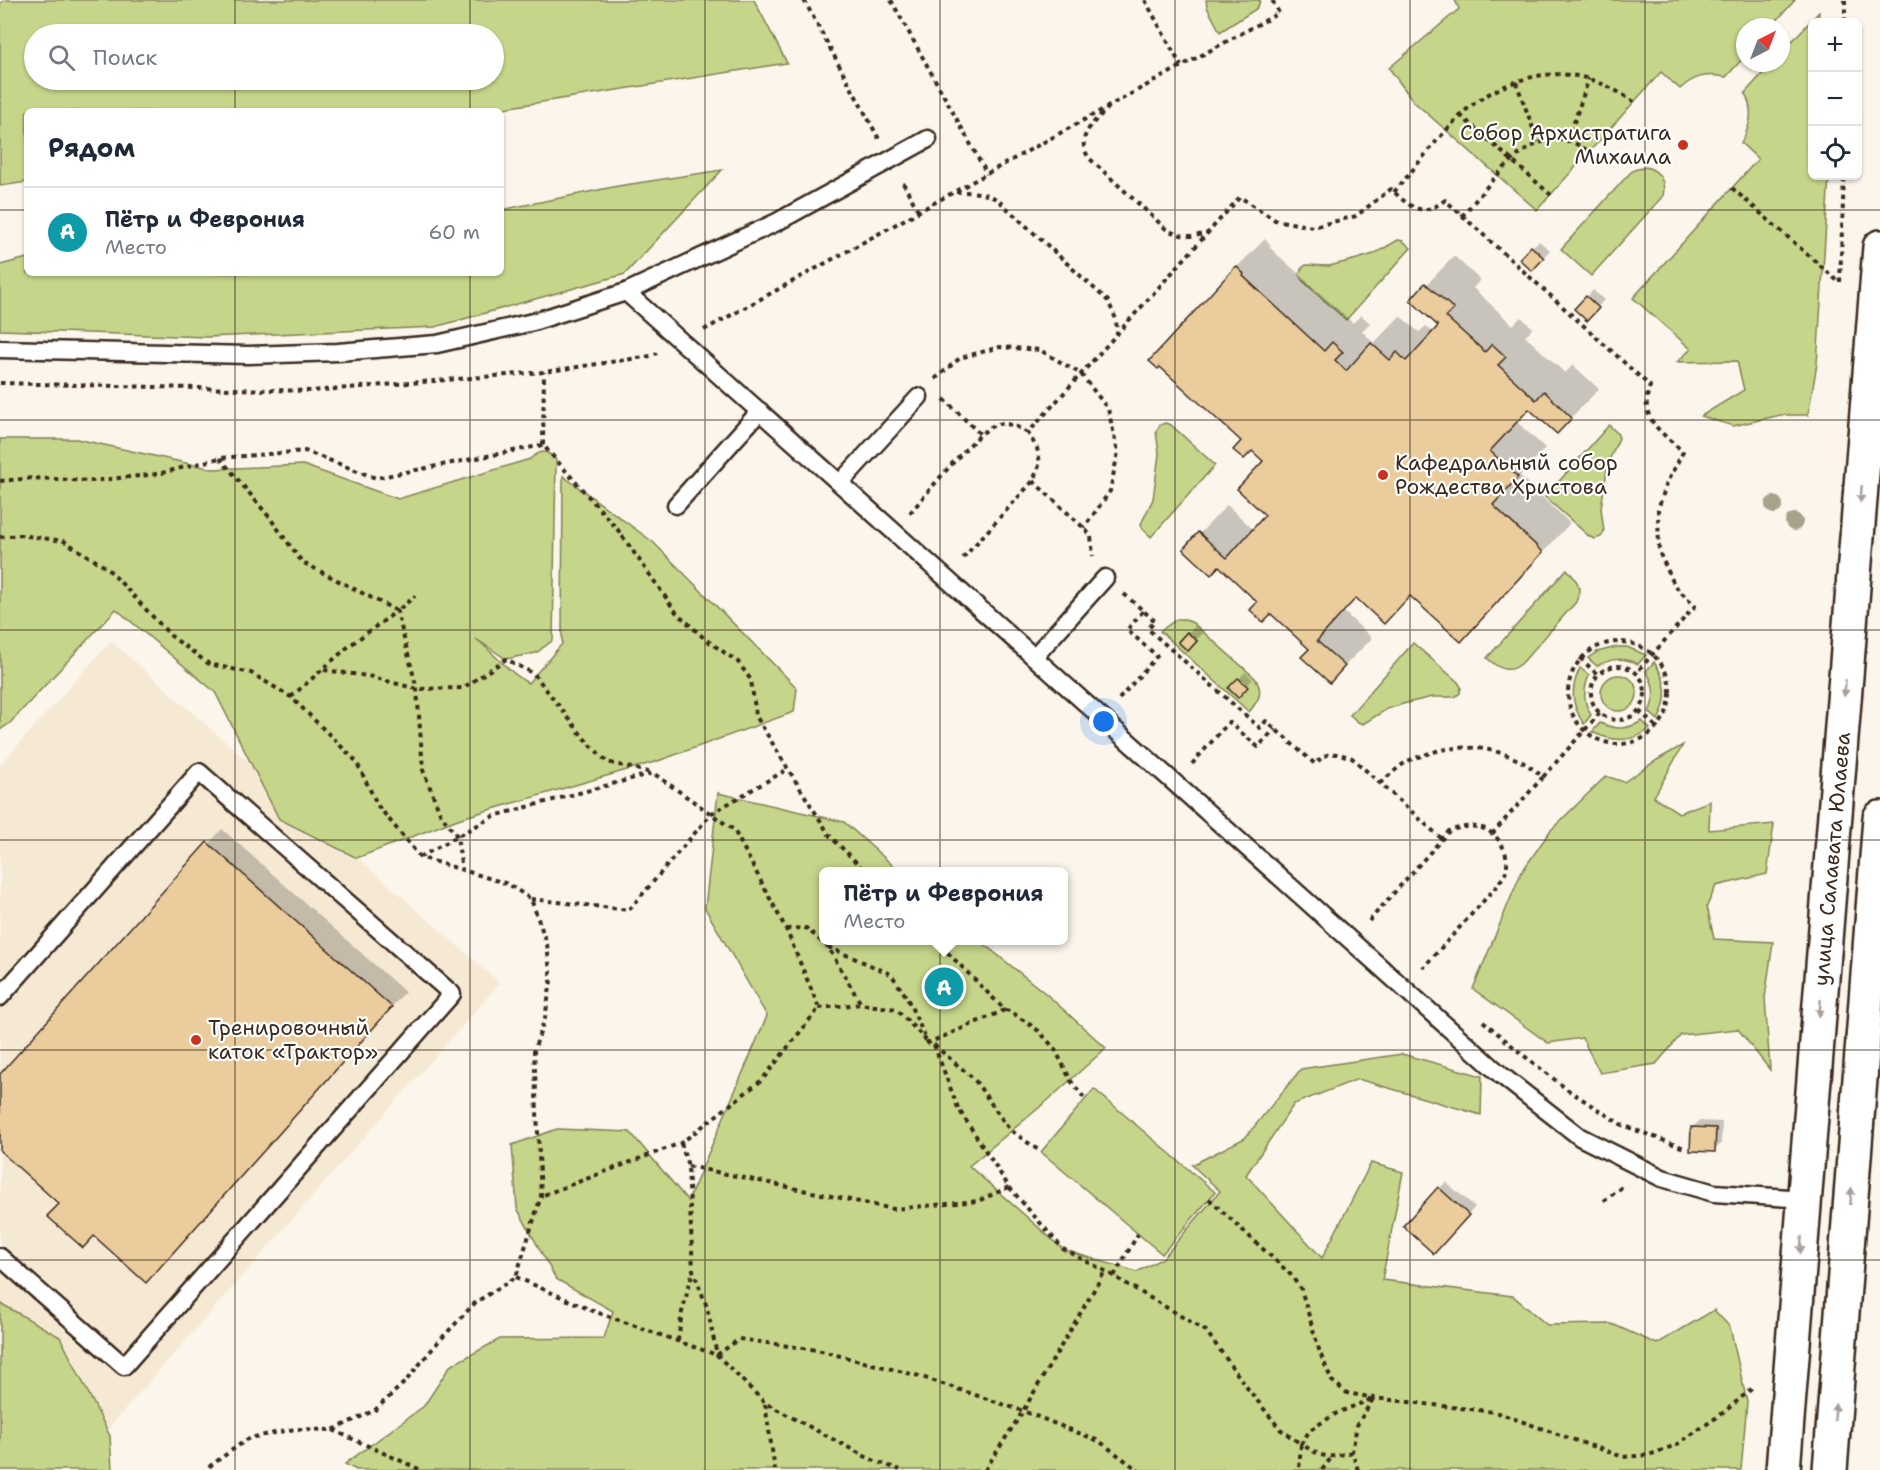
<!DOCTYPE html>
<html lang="ru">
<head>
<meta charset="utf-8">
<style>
  :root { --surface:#fff; --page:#f6f6f7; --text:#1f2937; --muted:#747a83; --line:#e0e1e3; --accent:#c8321e }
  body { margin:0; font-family:"Shantell Sans",sans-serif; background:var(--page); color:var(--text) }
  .controls { position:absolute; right:18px; top:18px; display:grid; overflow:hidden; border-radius:9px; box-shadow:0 2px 4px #0004 }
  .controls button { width:54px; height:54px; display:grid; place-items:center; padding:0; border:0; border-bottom:2px solid var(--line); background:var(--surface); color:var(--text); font:30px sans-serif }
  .compass { position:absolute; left:1736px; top:18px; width:54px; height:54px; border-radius:50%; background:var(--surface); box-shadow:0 2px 4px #0004; rotate:42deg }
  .you { position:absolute; left:1104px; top:722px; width:21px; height:21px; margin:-15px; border:4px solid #fff; border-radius:50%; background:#1a73e8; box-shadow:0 0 0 9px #1a73e833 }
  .badge { display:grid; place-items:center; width:39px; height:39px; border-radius:50%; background:var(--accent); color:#fff; font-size:20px; font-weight:700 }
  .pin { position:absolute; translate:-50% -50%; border:3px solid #fff; box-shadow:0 2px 6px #0006 }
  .popup { position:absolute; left:819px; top:867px; width:249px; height:78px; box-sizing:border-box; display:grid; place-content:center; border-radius:9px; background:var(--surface); filter:drop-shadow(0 2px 4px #0005); font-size:20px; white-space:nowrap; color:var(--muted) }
  .popup b { font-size:22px; color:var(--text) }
  .popup::after { content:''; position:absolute; left:50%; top:100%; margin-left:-12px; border:12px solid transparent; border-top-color:var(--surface) }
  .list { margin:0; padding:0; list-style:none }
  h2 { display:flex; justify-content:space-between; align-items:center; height:78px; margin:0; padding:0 24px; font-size:26px }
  h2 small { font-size:20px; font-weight:400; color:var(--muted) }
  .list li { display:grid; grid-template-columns:39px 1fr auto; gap:18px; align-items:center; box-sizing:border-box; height:90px; padding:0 24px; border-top:2px solid var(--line) }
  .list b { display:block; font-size:22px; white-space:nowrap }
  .list p { margin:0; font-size:20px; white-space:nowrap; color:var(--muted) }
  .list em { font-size:20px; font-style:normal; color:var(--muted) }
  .icon { flex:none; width:33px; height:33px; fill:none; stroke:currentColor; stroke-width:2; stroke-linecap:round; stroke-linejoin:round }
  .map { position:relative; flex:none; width:1880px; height:1470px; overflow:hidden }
  .search { position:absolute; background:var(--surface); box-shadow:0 2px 4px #0004; left:24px; top:24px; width:480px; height:66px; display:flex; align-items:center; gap:15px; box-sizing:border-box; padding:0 21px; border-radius:33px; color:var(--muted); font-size:22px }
  .panel { position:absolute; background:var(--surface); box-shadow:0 2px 4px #0004; left:24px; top:108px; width:480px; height:168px; border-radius:9px }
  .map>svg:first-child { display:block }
  .built { fill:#f6e9d4 }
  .green { fill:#c5d68a; stroke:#808054; stroke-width:1.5; fill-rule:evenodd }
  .shadow { fill:#0003 }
  .building { fill:#eacc9d; stroke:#3b2a1e; stroke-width:1.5 }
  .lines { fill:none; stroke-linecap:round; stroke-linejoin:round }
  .lane-casing { stroke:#3b2a1e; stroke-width:21 }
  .secondary-casing { stroke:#3b2a1e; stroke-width:38 }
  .path { stroke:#3b2a1e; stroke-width:4; stroke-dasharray:4.5 4.5; stroke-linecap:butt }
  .lane { stroke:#fff; stroke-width:16 }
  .secondary { stroke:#fff; stroke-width:33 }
  .tree { fill:#a8a28c }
  .oneway { fill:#a79f9a }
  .grid { fill:none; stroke:#3b2a1e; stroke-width:1.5; stroke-opacity:0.55 }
  .poi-dot { fill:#c8321e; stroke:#fff; stroke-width:2 }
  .labels { text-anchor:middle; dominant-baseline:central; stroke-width:4.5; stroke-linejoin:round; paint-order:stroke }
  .poi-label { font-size:21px; fill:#3b2a1e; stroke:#fff; text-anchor:start }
  .street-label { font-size:21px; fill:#3b2a1e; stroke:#fff }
</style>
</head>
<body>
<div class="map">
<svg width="1880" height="1470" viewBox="0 0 1880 1470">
  <rect width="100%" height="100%" fill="#fbf5eb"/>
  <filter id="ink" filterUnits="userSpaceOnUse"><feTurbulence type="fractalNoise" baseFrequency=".0167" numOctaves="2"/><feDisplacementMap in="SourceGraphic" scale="12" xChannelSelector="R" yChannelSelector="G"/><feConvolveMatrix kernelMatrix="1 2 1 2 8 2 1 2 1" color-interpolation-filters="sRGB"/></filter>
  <g filter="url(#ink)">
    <path class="built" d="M111,641L500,983L78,1463L0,1386V765Z"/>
    <g class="green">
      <path d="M6,0H754L787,63L485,111H27V182L0,186V3ZM34,34H494V80H34Z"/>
      <path d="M1206,0H1260L1259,4L1256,9L1220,32L1207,7Z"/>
      <path d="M1455,0H1795L1771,27H1745V56L1726,77C1707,73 1694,76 1680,89L1661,72L1537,210L1414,102L1389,68L1459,9Z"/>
      <path d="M1819,12L1818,22H1812V88L1807,149L1812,150V176H1829L1817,364L1808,415H1781L1733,426L1701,416L1744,390L1737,361L1677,362L1691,349L1633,298L1758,159L1741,143C1751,125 1754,112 1745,93L1772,63H1781V53Z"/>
      <path d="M1646,167C1660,171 1666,182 1663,196L1591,276L1561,249L1629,174L1634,170Z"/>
      <path d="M722,170L625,274L435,327L208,337L0,330V265L27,258V273H501V210L618,186Z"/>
      <path d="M1398,240L1403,241L1411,248L1346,320L1302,280L1300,274L1301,269L1306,265L1329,266L1357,259L1374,254Z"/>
      <path d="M1165,423L1171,425L1215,465L1151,537L1143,529L1141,524L1153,499L1159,454L1156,431L1160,425Z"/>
      <path d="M1609,425L1617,433L1619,438L1608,463L1601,508L1604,532L1601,537L1595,539L1590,537L1545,497Z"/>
      <path d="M0,439H77L213,469L303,465L398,499L530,459C541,450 546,449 556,460L553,640L536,653L506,659L476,639C495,653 506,671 528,683L562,644L563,476L653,542L797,688L794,712L658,761L458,819L357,858L279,819L215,692L116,609L10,723L0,730Z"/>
      <path d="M1567,569C1577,581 1583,586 1576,602L1521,664C1508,674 1499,669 1487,658Z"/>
      <path d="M1177,619H1184L1193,623L1255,678C1264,692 1259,700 1249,712L1160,631Z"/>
      <path d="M1413,643L1458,682L1461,687L1460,693L1455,697H1432L1403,704L1387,709L1363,724L1358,722L1350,715Z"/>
      <path d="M1617,647H1627L1646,655L1638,664C1623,657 1612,658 1597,666L1588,658L1597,652Z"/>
      <path d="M1654,662C1668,682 1669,700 1658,720L1649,712C1656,697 1655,685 1646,671Z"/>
      <path d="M1580,668L1589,675C1583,691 1583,701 1591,715L1584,724C1571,705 1570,689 1580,668Z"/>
      <circle cx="1619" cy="693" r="18"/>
      <path d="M1642,721L1650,729C1631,743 1613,742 1592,732L1600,723C1616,730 1627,730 1642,721Z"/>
      <path d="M1683,745L1654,797L1679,813L1710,801L1709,830L1774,824L1767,874L1716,886L1707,906L1714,939L1773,942L1765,998L1770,1070L1738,1029L1681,1035L1656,1064L1600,1073L1582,1038L1548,1043L1473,989L1521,873L1550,831L1606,776L1624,782L1657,760Z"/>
      <path d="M718,793L844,822L899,871L824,872V940L980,941L1045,993L1106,1048L1046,1102L969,1166L1064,1250L1137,1272L1163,1258L1220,1191L1192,1165L1245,1138L1301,1069L1402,1054L1482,1076L1481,1115L1358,1079L1294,1104L1246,1175L1322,1258L1371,1163L1403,1172L1382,1280L1513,1296L1547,1325L1612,1324L1657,1344L1714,1310L1730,1327L1747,1402L1741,1470H356L345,1464L424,1406L450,1366L500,1339L604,1338L613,1311L556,1279L517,1208L512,1145L557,1129L630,1132L688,1201L767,1016L705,908Z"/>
      <path d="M1094,1089L1215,1192L1162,1254L1041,1152Z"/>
      <path d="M0,1303L60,1337L110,1436L112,1470H0Z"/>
    </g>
    <g class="shadow">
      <path d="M1265,239L1271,245L1269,247L1353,323L1361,315L1370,323L1362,331L1374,343L1400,316L1419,332L1426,326L1434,333L1440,325L1412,300L1454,256L1480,280L1473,288L1513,325L1521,317L1533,328L1525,336L1565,373L1573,365L1599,389L1557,432L1530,408L1517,422L1545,448L1520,476L1570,523L1489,612L1461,640L1411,595L1357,597L1344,612L1372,638L1330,681L1311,649L1219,564L1185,549L1227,505L1254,530L1268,515L1265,461L1243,441L1237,267Z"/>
      <path d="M1539,241L1550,250L1539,262L1532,247Z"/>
      <path d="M1593,290L1604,300L1593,312L1587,297Z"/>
      <path d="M1195,626L1203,633L1188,649L1180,642Z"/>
      <path d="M1245,672L1253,679L1238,695L1230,688Z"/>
      <path d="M222,829L405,992L161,1266L61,1203L0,1149V1076Z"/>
      <path d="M1699,1121L1722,1122L1721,1144L1714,1151L1692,1128Z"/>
      <path d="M1446,1182L1475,1207L1440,1246L1439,1189Z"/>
    </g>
    <g class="building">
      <path d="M1531,246L1544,258L1532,271L1519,259Z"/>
      <path d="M1236,266L1244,274L1243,276L1324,351L1332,342L1343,352L1335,360L1346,371L1371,343L1390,360L1397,352L1406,361L1438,326L1410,300L1425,283L1454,309L1446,317L1485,352L1492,344L1506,357L1498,365L1536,400L1544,391L1572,418L1557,434L1529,409L1490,451L1518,477L1493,505L1543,552L1461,642L1410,596L1384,624L1356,598L1317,641L1345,666L1330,683L1301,657L1309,649L1271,614L1263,622L1250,610L1257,602L1219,566L1211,575L1183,549L1198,532L1227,558L1265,515L1237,489L1263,461L1252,451L1244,459L1233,450L1241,441L1160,367L1158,369L1149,361Z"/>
      <path d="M1586,296L1599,308L1587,321L1574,309Z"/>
      <path d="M1187,632L1197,641L1188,651L1178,642Z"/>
      <path d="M1187,632L1197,641L1188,651L1178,642Z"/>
      <path d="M1238,678L1248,687L1238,698L1228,688Z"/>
      <path d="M207,842L392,1007L146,1283L94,1236L83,1248L47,1216L59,1204L0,1151V1074Z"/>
      <path d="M1691,1127L1716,1128L1715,1152L1690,1151Z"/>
      <path d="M1438,1187L1469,1215L1434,1254L1403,1226Z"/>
    </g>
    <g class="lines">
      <defs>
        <g id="lane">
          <path d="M626,292L1501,1075L1580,1137L1662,1178L1714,1193L1805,1199"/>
          <path d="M0,349L248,355L338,352L437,344L533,322L626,292L777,222L928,139"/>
          <path d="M840,483L919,397"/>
          <path d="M676,505L760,411"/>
          <path d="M1034,657L1105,578"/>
          <path d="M0,997L199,772L452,994L124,1366L0,1257"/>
        </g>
        <g id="secondary">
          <path d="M1783,1470L1880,247"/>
          <path d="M1830,1470L1880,818"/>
        </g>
      </defs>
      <use href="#lane" class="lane-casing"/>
      <use href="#secondary" class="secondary-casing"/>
      <g class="path">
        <path d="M804,0L879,139"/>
        <path d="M891,0L987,174"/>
        <path d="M1145,0L1181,66"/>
        <path d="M1845,22V0"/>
        <path d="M1516,82L1538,142"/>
        <path d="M1109,107C1094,122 1073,138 1090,159L1166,229C1180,237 1191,238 1206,233"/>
        <path d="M1460,115L1551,195"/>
        <path d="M1568,140L1589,78"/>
        <path d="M903,183L919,212"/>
        <path d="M1732,188L1840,283"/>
        <path d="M956,192C971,192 987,192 999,201L1108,301L1116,319L1117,333"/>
        <path d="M1394,192C1416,167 1436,139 1460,116C1472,103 1489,93 1505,86C1554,65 1592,73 1634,102"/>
        <path d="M1462,216C1493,182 1537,111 1589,152"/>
        <path d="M1840,282L1844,176"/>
        <path d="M704,330C896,225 1087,117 1279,13L1272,0"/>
        <path d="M935,379L960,358L1000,347L1040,350L1081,374L1108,409L1118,452L1110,491L1084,528"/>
        <path d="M0,383L311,391L544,372L651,356L657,353"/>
        <path d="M944,399L980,434"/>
        <path d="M543,445L544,372"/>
        <path d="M220,458L270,518L302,562L397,611L415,596"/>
        <path d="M0,481L33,478L91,481L158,474L220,458L305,451L376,478L543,445L618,530L676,612L705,639L738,662L751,680L756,716L788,769L830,836L866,872"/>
        <path d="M1033,481L1084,528L1091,536L1093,556"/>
        <path d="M910,513C925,496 979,427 998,424C1010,422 1019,428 1028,433"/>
        <path d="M0,537L20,535L64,541L107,568L171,636L209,664L251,673L291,697L356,761L378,806L420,857L508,884L531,899L547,944L551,981L545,1018L534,1050L541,1196L516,1277L476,1302L438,1342L405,1382L375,1410L333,1430L295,1429L249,1438L210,1466L208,1470"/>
        <path d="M963,558L1033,481L1040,463L1037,448L1028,433L1240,197L1275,220L1313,227L1356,216L1391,189C1409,206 1421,219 1445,200L1650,386C1638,419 1661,431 1683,452L1668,480L1658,509L1659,552L1675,586L1695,606L1637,672"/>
        <path d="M1124,594L1155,621L1148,629L1260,728L1266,721L1315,764C1327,751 1335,752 1352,758L1441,838"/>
        <circle cx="1619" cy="693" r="51"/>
        <path d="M1580,658L1598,675"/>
        <circle cx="1618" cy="693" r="27"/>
        <path d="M324,670L368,676L417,689L463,688L506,659L534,674L584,738L607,762L652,773"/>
        <path d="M291,697L349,646L397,611L417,689L423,770L441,815L457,836L462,870"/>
        <path d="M1119,699L1157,656L1127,630L1143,611"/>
        <path d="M1639,711L1657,727"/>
        <path d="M1192,764L1229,722L1258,747L1275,729"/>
        <path d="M1380,783C1389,776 1397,768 1406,762C1411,759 1418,757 1424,755C1465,740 1511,748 1543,777L1600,713"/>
        <path d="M1492,834L1543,777"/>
        <path d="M420,857L494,816L653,773L734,830L786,929L819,1008L762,1080L681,1143L541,1196"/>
        <path d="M531,899L629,910L712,813L788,769"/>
        <path d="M1369,921L1449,831C1460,827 1471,825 1482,828C1500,834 1512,857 1505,874C1503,878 1499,882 1497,886L1423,968"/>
        <path d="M786,929L806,928L828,947L861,1004"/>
        <path d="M935,940L1005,1010L928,1043L934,1045L958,1108L1009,1187L1063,1249L1105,1271L1206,1331L1251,1393L1280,1429L1301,1444L1299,1470"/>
        <path d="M828,947L891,974L906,996L928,1043"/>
        <path d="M819,1008L861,1004L896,1009L926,1040"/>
        <path d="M1005,1010L1010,1011L1039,1031L1055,1049L1071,1081L1085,1099"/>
        <path d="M1483,1021L1523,1055L1568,1090L1622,1125L1684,1148"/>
        <path d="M934,1045L974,1079L1009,1129L1041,1152"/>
        <path d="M681,1143L688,1166L693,1270L707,1307L717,1355L765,1403L870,1459L900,1470"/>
        <path d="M688,1166L893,1209L978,1201L1009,1187"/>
        <path d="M1209,1199L1290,1274L1301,1289L1320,1353L1332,1381L1347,1393L1374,1398L1495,1412L1623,1457L1649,1455L1676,1445L1723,1413L1755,1386"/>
        <path d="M1604,1201L1623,1186"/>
        <path d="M1114,1276L1138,1234"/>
        <path d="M516,1277L593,1311L717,1355L739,1339L817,1350L919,1376L1023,1411L1099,1441L1138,1470"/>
        <path d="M678,1341L682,1312L693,1271"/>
        <path d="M765,1404L775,1470"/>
        <path d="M333,1430L421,1470"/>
        <path d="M1352,1452C1326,1459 1324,1458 1301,1444L1310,1430L1337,1413L1374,1398"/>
        <path d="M985,1470L1023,1411L1105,1271"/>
        <path d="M1322,1470L1331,1458"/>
        <path d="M1358,1470L1352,1452L1357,1425L1373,1399"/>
      </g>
      <use href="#lane" class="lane"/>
      <use href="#secondary" class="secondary"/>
    </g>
    <g class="tree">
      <circle cx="1774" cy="505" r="9"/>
      <circle cx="1794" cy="522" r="9"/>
    </g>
    <defs><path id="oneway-solid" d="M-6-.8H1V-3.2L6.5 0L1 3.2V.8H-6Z" transform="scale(1.5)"/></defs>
    <g class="oneway">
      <use href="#oneway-solid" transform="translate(1861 494) rotate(95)"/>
      <use href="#oneway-solid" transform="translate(1845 688) rotate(95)"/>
      <use href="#oneway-solid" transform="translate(1820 1008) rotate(95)"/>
      <use href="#oneway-solid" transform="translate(1851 1196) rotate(-86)"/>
      <use href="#oneway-solid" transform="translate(1801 1245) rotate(95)"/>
      <use href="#oneway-solid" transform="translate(1835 1412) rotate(-86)"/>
    </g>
  </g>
  <path class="grid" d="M235,0V34M470,0V34M705,0V1470M940,0V1470M1175,0V1470M1410,0V1470M1645,0V1470M235,80V111M470,80V111M0,210H27M501,210H1880M235,273V1470M470,273V1470M0,420H1880M0,630H1880M0,840H1880M0,1050H1880M0,1260H1880"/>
  <g class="poi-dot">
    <circle cx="1683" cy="145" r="6"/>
    <circle cx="1383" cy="475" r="6"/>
    <circle cx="196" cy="1040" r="6"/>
  </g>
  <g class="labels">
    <g class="poi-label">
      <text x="1671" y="133" text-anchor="end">Собор Архистратига<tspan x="1671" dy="24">Михаила</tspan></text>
      <text x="1395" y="463">Кафедральный собор<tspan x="1395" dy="24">Рождества Христова</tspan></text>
      <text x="208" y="1028">Тренировочный<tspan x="208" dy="24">каток «Трактор»</tspan></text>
    </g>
    <g class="street-label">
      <text transform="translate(1832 859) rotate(-85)">улица Салавата Юлаева</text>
    </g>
  </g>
</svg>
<div class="controls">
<button>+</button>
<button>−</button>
<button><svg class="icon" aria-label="locate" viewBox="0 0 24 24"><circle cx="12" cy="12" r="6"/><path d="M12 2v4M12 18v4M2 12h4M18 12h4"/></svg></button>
</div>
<svg class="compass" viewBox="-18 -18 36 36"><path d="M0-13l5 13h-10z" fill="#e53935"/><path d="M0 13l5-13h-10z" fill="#747a83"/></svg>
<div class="you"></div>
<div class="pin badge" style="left:944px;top:987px;background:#0f9aa8">A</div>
<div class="popup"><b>Пётр и Феврония</b>Место</div>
<div class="search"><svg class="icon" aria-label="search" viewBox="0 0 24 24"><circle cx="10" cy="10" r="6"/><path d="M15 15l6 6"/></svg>Поиск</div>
<section class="panel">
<h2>Рядом<small></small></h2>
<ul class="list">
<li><span class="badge" style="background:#0f9aa8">A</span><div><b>Пётр и Феврония</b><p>Место</p></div><em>60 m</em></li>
</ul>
</section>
</div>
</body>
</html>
